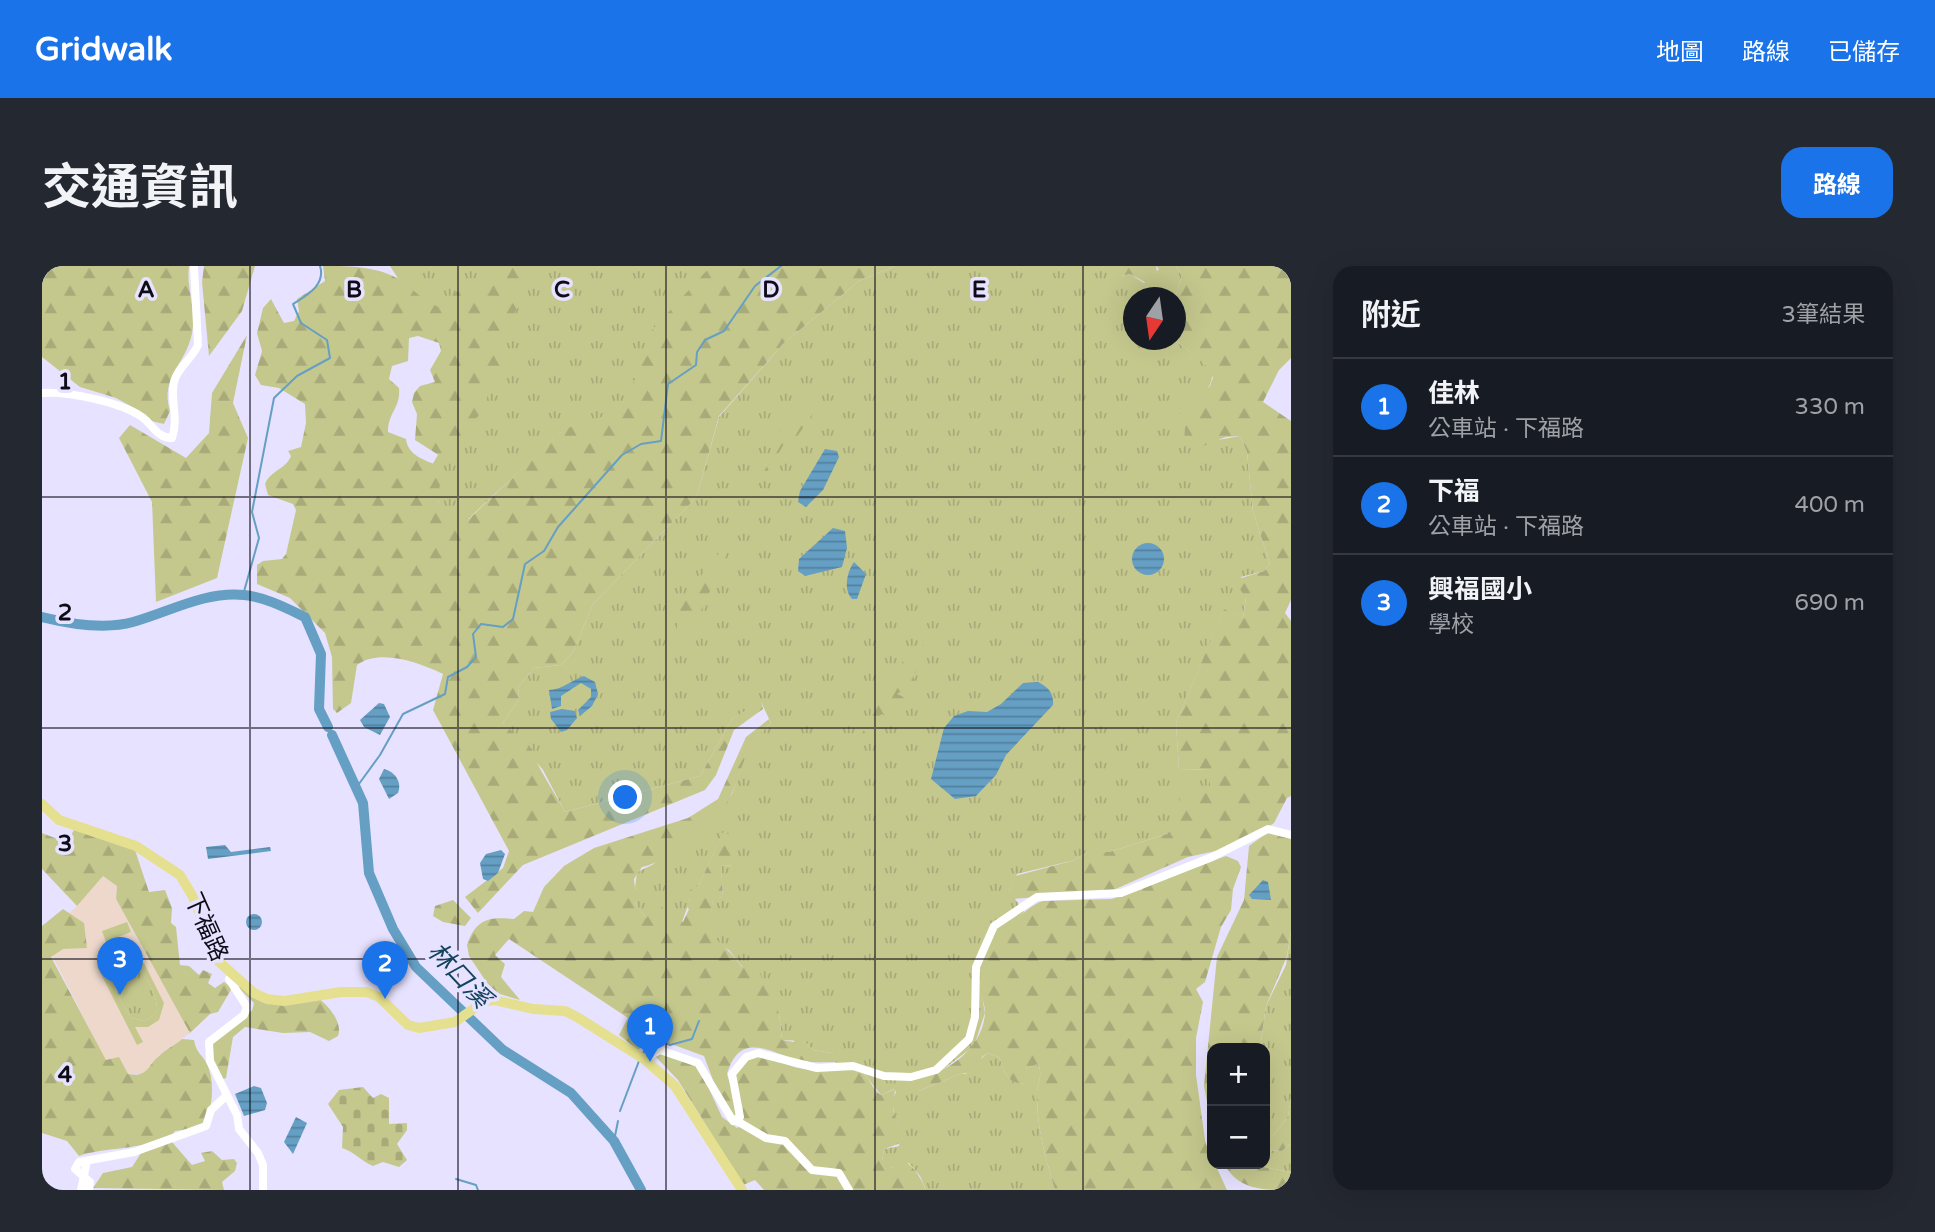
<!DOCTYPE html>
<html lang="zh-TW">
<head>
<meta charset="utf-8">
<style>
  :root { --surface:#171b24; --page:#242831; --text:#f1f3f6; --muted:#9ea1a6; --line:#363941; --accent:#1a73e8 }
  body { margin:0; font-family:"Varela Round","Noto Sans TC",sans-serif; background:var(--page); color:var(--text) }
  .controls { position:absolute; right:21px; bottom:21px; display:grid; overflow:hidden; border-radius:14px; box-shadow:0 7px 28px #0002 }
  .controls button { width:63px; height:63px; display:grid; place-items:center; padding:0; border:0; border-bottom:2px solid var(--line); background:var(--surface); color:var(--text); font:35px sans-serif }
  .compass { position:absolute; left:1081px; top:21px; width:63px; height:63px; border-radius:50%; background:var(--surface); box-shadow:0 7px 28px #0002; rotate:193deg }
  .you { position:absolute; left:584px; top:532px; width:24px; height:24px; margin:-18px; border:5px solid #fff; border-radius:50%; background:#1a73e8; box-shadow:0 0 0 10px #1a73e833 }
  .badge { display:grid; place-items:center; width:46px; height:46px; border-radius:50%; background:var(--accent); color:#fff; font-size:23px; font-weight:700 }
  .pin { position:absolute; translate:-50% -58px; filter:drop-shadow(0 2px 4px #0008) }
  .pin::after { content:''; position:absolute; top:37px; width:24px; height:21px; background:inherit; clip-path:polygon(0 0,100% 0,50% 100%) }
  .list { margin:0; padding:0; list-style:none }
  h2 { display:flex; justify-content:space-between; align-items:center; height:91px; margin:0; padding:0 28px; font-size:30px }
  h2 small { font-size:23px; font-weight:400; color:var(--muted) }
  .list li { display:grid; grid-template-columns:46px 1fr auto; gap:21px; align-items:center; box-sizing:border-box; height:98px; padding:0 28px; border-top:2px solid var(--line) }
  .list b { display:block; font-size:26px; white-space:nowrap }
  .list p { margin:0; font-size:23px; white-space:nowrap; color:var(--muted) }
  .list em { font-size:23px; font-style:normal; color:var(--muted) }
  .map { position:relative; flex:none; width:1249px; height:924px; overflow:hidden; border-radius:21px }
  header { display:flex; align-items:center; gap:42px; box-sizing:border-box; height:98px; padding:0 35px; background:var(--accent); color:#fff }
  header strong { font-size:33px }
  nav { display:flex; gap:38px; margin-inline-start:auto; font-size:24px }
  .intro { display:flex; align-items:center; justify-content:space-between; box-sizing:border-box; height:168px; padding:0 42px }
  h1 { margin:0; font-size:49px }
  .button { padding:18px 32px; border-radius:21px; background:var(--accent); color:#fff; font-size:24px; font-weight:700 }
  main { display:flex; gap:42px; padding:0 42px }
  aside { flex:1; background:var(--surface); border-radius:21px; box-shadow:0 7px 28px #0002 }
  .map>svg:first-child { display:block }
  .education { fill:#edd8cb }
  .grass { fill:url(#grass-tufts) }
  .forest { fill:url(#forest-firs) }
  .cemetery { fill:url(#cemetery-stones) }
  .pitch { fill:#c5c88d; fill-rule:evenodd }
  .water { fill:url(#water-rules) }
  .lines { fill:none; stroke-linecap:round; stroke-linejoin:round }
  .stream { stroke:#659fc4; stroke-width:2 }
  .river { stroke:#659fc4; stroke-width:10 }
  .minor { stroke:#fff; stroke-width:8 }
  .major { stroke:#e5e08f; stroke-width:10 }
  .grid { fill:none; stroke:#0e0c17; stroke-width:2; stroke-opacity:0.55 }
  .labels { text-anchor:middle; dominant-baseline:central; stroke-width:7; stroke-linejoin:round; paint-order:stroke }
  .street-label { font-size:24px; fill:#0e0c17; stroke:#e7e2ff }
  .water-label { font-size:26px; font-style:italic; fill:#14435e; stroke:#e7e2ff }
  .grid-label { font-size:23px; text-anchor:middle; font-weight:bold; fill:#0e0c17; stroke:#e7e2ff; stroke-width:7; stroke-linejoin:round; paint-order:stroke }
</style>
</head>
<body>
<header>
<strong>Gridwalk</strong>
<nav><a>地圖</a><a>路線</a><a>已儲存</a></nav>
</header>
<div class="intro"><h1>交通資訊</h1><a class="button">路線</a></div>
<main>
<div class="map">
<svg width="1249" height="924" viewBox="0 0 1249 924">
  <defs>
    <pattern id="grass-tufts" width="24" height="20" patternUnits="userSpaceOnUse" patternTransform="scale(1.75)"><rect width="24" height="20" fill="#c5c88d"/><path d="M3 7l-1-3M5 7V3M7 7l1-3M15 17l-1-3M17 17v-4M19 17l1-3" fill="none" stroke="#a8ab79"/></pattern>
    <pattern id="forest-firs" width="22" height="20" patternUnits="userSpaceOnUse" patternTransform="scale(1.75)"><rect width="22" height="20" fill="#c5c88d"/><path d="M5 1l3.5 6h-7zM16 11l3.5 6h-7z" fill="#a8ab79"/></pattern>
    <pattern id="cemetery-stones" width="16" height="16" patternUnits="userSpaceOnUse" patternTransform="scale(1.75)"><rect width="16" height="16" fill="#c5c88d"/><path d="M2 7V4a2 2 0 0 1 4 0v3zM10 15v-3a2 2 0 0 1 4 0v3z" fill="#a8ab79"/></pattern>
    <pattern id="water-rules" width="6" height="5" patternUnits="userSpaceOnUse" patternTransform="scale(1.75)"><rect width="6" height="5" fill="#659fc4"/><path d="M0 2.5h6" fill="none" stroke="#52809e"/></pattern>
  </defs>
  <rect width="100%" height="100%" fill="#e7e2ff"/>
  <path class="education" d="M61,610L75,620L74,633L148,767L116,790L107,805L101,808H86L64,795L0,670L33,642Z"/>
  <g class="grass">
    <path d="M348,0H682L585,137L558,156L518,167L424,255L398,243L389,201L423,141L398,50L375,42Z"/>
    <path d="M853,0H1063L1080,10L1088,8L1102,17L1117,3L1114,0H1134L1140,10L1133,31L1092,32V74H1133C1142,82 1162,95 1167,102C1181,120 1142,145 1129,156L1176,174L1198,170L1205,186L1211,246L1228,298L1222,305L1199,311L1204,331L1201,352L1182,344L1134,457L1137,503L1168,504V522L1125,568L1067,586H1045L1033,594L975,608L967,624L982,646L951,682L939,725L943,747L932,780L903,802L884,812L869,813L877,825L918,808H924L945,787L957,791C963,805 964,819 983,817V803L996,798C1002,810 994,818 995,831C995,863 1004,893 1013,924H884L878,910L867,897L849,902L843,900L840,895L842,883L857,880C862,858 844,846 854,826L852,823L839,829L823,809L813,803L795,801L790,787L771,784L762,775L740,774L737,747L687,684C663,673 668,655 671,632L681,631L679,599L691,600L681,567L657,619L645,631L648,634L640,656L604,652L593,637L599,629L593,622L595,606L610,599L676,547L690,528L708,477L729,457L719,436L690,453L658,510L523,546L501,504L461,457L477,433L476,421L492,402L519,399L531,386L551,338L649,237L656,226L677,151L741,78L817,15Z"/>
    <path d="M1249,665V832L1246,850L1232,869L1223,872V782H1218L1224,740L1244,699Z"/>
    <path d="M85,697C101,699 117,731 115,746L104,755L89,752C80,735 57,707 85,697Z"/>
    <path d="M1249,877V906L1204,898H1223V884L1240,885Z"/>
  </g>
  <g class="forest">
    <path d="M0,0H147C144,20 153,40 151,60C148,97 117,108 128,145L122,158L109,155L98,145L74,132L38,121L0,91Z"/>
    <path d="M162,0H213L200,45L167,90L160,16Z"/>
    <path d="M281,0C309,0 336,0 360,15C373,25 383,37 400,42L415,25L425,24L472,0H501L458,71L461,98L450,115L441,145L423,164L418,183L398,190L373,174L375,148L370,136L372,127L378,120L393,116L388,104L399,85L397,77L376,70L367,72L366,95L350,100L347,113L357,122C359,142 346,146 346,166L364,173C366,190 383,194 397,200C407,224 374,240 427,253L515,169L528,161L568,148L582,136L601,96L610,64L669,0H853L817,15L741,78L677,150L656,226L649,237L551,338L531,386L519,399L492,402L476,421L477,433L461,457L490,483C490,493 516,532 523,546L658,510L690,453L719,435L721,443L692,464L674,509L663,524L481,599L436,647L423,631L461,602L467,585L391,444L401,408C378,397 338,382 315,399L309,437L295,447L291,443L290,391L283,367L248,332L215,318V299L221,295L240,293L244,288L254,244L251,238L226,229L223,218C229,204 244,203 249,190L246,185L259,181L264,157L263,138L237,122L219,119L213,109L220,85L215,67L221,42L229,33L242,57L252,55L257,45L255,33L283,15Z"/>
    <path d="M1063,0H1114L1116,13L1110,20L1088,8L1075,11Z"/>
    <path d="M1134,0H1249V92L1237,104L1221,136L1249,155V334L1243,347L1249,355V530L1245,532L1232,557L1197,580L1146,591L1069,625L971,633L967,624L973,610L1033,594L1045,586H1067L1125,568L1140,551L1136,520L1168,522V504L1137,503L1134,457L1182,343L1201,352L1204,332L1195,319L1196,313L1222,305L1228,298L1211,246L1205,186L1198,170L1184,171L1151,184L1142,176L1143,162L1128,156L1168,120L1171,112L1165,100L1133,74V31L1140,10Z"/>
    <path d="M205,69L191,137L206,172L175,312L114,336L110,236L77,172L88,159L144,192L167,167L170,127Z"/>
    <path d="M767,134H774V143L754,172L742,178L724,208L720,209L729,193L731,173Z"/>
    <path d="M687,274L686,285L652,360L634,371L637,338Z"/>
    <path d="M883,376L886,386L879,388L874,407L871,409L873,416L855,428L864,432L859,441L851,443L849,454L840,448L833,453V474L830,478L818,473L838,426L860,413V396L871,391Z"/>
    <path d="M727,453L729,457C701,482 704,495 690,527C679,553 627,596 600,601L592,613L593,622L600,629L593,637L604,652L617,639L641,656L647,643L644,640L648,634L644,631L649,623L657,619L681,566L691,570V600L679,599L681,631L671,633C664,682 676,667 700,701L715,702L737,747L740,774L752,776L754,765L769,766L762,775L771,784L790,787L795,796C784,796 771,797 760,795C734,791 699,760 685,808L696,845L692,851L681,841L662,790L610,771L596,784L577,769L586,752L467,673L453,689L463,698L459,711L478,734L451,726L427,690L425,679C434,652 448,651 472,653L482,645L491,646L502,621L522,600L552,582L646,552L676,533L704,471Z"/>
    <path d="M35,559L92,581L107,626L123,624L130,642L129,657L134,661L138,699L147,700L157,709L161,704L170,708L166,717L173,722L182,716L190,722L176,746L168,748L148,767L74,633L75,620L61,610L35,640L0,603V567L18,574L22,568L29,569Z"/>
    <path d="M1225,567L1249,571V665L1245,690L1224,740L1218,782H1170V861L1162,820L1175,691L1202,634L1207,580Z"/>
    <path d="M1184,590L1196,595L1199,601L1191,623L1189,644L1179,661L1163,716L1154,723L1161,736L1154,772V809L1163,874L1170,898H1173L1185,924H1013C1004,893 995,863 995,831C994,818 1002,810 996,798L983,803V817C964,819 963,805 957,791L945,787L940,791L934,806L918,808L877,825L863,822L869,813C902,810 940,784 943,748C944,739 938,730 937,722C934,695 977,642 1001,635L1070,633Z"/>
    <path d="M411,634L429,652L423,660L401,656L391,650L393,640Z"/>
    <path d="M21,643L42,657L45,682L21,683L9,691L64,794L77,791L86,808C106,812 105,800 117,790C124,783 133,779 140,773L152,774C154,787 160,788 165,798C173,815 170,836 166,853L155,862L133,865C121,883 59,881 37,890L25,875L0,867V660Z"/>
    <path d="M198,719L220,733L276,732C287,740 301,757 296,770L287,775L268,766L241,767L203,761L191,771L184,812L178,814L166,776L193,752L210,745L212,737L197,722Z"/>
    <path d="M614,786L656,799L680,851L695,862L700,859C706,842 686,823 695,806C699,798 707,791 716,790C730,790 739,797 752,801C771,806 793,799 812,803C828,807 828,822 839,829L853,823L851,844L862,876L842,883L840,895L849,902L864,896C874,903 879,913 884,924H722L713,914L701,919L636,814L613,790Z"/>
    <path d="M1249,832V877L1240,885L1223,884V872L1232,869L1246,850Z"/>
    <path d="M130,876L150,899L163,895L159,887L170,885L180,894L192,893L195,897L193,905L180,916L182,924L51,922L61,907L90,901L101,884Z"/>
    <path d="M1182,898H1204L1249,906V924C1219,924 1197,924 1182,898Z"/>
  </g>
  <path class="cemetery" d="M321,821L331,832L339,828L347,832V858L365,857V864L355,878L365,894L357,901L341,896L331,900C319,895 313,886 300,882L301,861L286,838L297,824Z"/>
  <g class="pitch">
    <path d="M85,656L89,666L64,676L60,665Z"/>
    <path d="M86,692L102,697L122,737L117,754L106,761H93L101,776L95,779L55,700L61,697L65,704L73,695ZM85,697C101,699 117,731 115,746L104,755L89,752C80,735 57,707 85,697Z"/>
  </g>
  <g class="water">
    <path d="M783,183L795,185L797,191L781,224L764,241L756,236L758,225Z"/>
    <path d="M791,262L803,265L805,282L800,301L763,310L756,305L757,293Z"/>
    <circle cx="1106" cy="293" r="16"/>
    <path d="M812,296L824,308L815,333H810C801,323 805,306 812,296Z"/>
    <path d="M542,410L553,416L556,428L550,440L538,450L536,444L549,431V423L539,417L519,430V440L510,443L507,424C519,424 530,414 542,410Z"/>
    <path d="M996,416C1006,421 1012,427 1011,439L964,489L954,509L934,530L913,533L889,513L902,462L912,450L926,445L945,446L959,438L981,417Z"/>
    <path d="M337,437L342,438L348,451L338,469L322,461L318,454Z"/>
    <path d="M520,443L533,445L535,452L525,464L519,466L509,453L508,446Z"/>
    <path d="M342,503C354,506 360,517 356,527L347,533L337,513Z"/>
    <path d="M183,579L189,586L228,581L229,585L166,593L164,581Z"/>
    <path d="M459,584L463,588L456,607L446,615L441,613L438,597L444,588Z"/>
    <path d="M1221,614L1226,616L1229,634L1210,633L1207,629Z"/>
    <circle cx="212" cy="656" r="8"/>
    <path d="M212,820L219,822L225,837L223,844L202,850L193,828Z"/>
    <path d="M254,851L265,857L251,888L242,876Z"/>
  </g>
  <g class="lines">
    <g class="stream">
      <path d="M201,329L217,272L210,246L232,132L255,110L288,92L285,74L259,57L251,38C265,29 284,19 278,0"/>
      <path d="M314,522L338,489L361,448L403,428L406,411L425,401L434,391L431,368L439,358L461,361L471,353L483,298L502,285L516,261L580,189L599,178L619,175L626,118L654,99L655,86L663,74L682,65L713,20L739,0"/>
      <path d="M601,787L614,773L628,779L650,773L657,755"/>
      <path d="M578,845L597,795"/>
      <path d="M572,875L576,855"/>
      <path d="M414,913L434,919L436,924"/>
    </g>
    <g class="river">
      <path d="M0,351C28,358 62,364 91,356C127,346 163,325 202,329C223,331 244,342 263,351L279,388L277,443L286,461"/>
      <path d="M290,469L321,537L327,607L351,663L374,701L461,784L529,827L572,875L599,924"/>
    </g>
    <g class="minor">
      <path d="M0,127C26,125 78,136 100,151C111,159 115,172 130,172C137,153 128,135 132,116C135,102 150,93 156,79L152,0"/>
      <path d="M191,708L187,713L205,741L202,749L167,776L168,795L195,849L197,863L216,887L221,899V924"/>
      <path d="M602,793L618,784L656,797L691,855L698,851L690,808L704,791L716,787L775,802L811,800L842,810L869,811L894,804L927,773L933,751L934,701L952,660L995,631L1079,627L1170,591L1226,563L1249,569"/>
      <path d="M695,855L724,872L743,875L770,904L797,907L807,924"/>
      <path d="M39,924L45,895"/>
      <path d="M47,924L48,916L33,903L37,896L92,886L164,860L169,844L184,830"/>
    </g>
    <path class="major" d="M0,538L17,554L94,580L138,609L151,631L176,695L212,727L225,733L242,735L299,726H325L337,731L366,759L377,762L413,756L441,736L452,734L491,743L523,745L535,751L602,793L633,820L700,924"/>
  </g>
  <path class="grid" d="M208,0V924M416,0V924M624,0V924M833,0V924M1041,0V924M0,231H1249M0,462H1249M0,693H1249"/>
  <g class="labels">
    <g class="street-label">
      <text transform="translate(164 661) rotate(66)">下福路</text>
    </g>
    <g class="water-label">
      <text transform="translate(417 709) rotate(47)">林口溪</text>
    </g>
  </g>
  <g class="grid-label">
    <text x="104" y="31">A</text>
    <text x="312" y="31">B</text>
    <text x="520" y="31">C</text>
    <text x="729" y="31">D</text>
    <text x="937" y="31">E</text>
    <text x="23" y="123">1</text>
    <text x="23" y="354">2</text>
    <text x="23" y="585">3</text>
    <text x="23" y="816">4</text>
  </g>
</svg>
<div class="controls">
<button>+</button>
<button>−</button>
</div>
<svg class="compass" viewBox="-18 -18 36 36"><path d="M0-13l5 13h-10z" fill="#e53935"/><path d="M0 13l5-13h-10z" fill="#9ea1a6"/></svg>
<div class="you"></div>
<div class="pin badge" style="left:608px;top:796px">1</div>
<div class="pin badge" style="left:343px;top:733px">2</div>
<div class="pin badge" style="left:78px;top:729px">3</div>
</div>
<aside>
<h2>附近<small>3筆結果</small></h2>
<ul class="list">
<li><span class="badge">1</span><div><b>佳林</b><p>公車站 · 下福路</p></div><em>330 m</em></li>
<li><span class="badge">2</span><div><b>下福</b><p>公車站 · 下福路</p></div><em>400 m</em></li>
<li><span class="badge">3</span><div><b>興福國小</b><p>學校</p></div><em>690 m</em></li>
</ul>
</aside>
</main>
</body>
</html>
